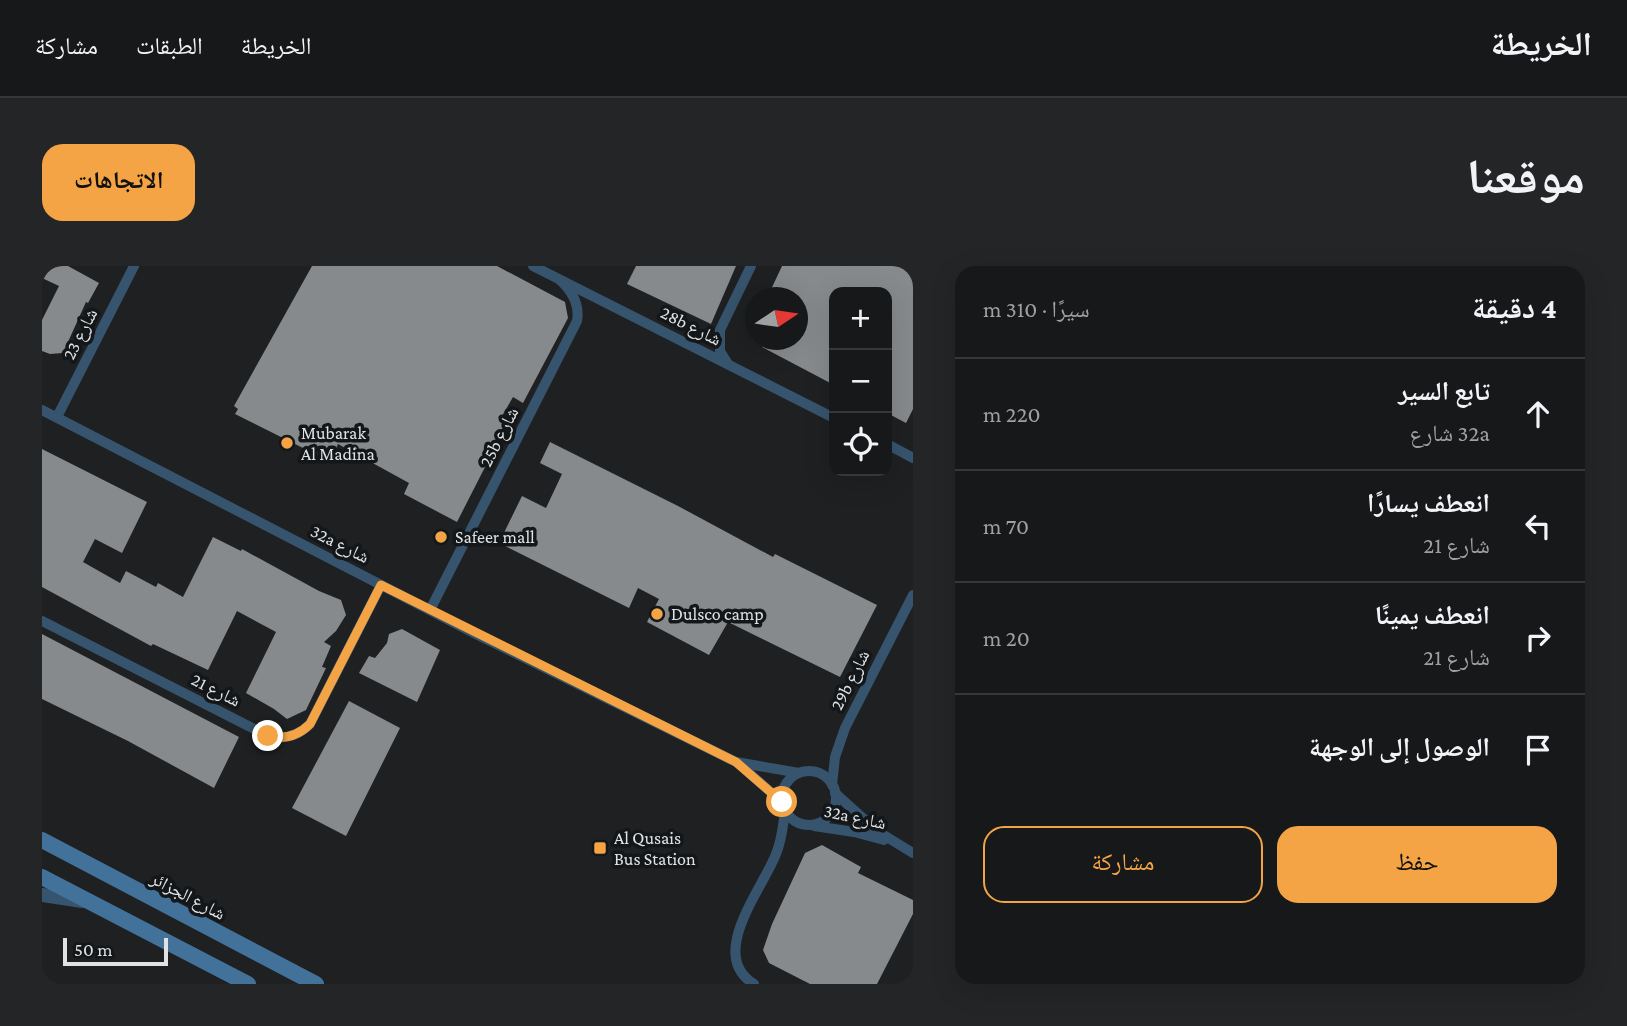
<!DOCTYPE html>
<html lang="ar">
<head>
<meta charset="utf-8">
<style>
  :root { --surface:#16181a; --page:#232527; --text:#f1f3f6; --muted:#9ea0a2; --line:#353739; --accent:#f4a444 }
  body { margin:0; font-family:"Crimson Pro","Noto Naskh Arabic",serif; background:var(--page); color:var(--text); direction:rtl }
  .controls { position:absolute; right:21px; top:21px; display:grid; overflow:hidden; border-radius:14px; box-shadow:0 7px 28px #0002 }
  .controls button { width:63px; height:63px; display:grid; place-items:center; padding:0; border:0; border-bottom:2px solid var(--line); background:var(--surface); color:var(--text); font:35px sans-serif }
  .compass { position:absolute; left:703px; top:21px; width:63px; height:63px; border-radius:50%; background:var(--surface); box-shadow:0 7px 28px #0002; rotate:77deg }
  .scale { position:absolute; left:21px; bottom:18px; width:105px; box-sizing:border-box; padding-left:7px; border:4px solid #e0e2e3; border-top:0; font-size:19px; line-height:24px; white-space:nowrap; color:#e0e2e3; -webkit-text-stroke:5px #141719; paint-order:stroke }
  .stop { position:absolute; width:21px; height:21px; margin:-16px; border:5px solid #f4a444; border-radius:50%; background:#fff }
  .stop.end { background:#f4a444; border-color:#fff; box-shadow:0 2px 7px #0008 }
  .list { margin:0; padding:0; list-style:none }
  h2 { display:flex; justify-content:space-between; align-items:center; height:91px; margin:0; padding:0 28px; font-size:30px }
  h2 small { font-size:23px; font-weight:400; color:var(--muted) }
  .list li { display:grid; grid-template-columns:46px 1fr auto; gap:21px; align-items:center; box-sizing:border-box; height:112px; padding:0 28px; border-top:2px solid var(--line) }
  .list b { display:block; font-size:26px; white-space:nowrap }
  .list p { margin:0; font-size:23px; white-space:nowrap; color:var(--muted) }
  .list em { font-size:23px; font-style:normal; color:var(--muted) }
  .actions { display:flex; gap:14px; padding:21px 28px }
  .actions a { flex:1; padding:16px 0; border:2px solid var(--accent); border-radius:21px; text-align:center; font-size:24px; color:var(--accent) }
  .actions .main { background:var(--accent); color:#111 }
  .icon { flex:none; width:38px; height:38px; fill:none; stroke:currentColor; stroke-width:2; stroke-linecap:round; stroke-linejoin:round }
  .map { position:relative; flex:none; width:871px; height:718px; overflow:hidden; direction:ltr; border-radius:21px }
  header { display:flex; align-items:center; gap:42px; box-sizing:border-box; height:98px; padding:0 35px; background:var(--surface); border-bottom:2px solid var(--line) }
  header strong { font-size:33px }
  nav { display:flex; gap:38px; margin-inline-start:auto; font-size:24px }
  .intro { display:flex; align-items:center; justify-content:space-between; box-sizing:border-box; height:168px; padding:0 42px }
  h1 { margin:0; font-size:49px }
  .button { padding:18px 32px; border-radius:21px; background:var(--accent); color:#111; font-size:24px; font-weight:700 }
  main { display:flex; gap:42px; padding:0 42px }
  aside { flex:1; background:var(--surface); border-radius:21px; box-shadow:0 7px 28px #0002 }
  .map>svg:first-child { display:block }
  .building { fill:#878a8d }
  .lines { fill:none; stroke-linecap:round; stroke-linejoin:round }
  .minor { stroke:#37546e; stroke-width:10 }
  .tertiary { stroke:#37546e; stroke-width:14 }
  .secondary { stroke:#42719a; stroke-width:16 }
  .route { stroke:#f4a444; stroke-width:9 }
  .poi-dot { fill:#f4a444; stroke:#141719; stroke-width:2.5 }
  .labels { text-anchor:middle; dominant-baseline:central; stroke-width:7; stroke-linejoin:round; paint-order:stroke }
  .street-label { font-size:18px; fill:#e0e2e3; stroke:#141719 }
  .poi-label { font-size:18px; fill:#e0e2e3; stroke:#141719; text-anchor:start }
</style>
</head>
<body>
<header>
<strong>الخريطة</strong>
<nav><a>الخريطة</a><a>الطبقات</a><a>مشاركة</a></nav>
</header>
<div class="intro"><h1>موقعنا</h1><a class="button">الاتجاهات</a></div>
<main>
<aside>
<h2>4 دقيقة<small>سيرًا · 310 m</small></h2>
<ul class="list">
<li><svg class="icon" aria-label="ahead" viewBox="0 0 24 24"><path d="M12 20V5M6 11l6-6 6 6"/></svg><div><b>تابع السير</b><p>32a شارع</p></div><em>220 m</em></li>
<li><svg class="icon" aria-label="left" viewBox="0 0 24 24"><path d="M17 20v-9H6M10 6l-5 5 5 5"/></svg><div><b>انعطف يسارًا</b><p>شارع 21</p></div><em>70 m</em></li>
<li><svg class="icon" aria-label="right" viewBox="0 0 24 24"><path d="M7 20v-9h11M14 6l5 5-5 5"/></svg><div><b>انعطف يمينًا</b><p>شارع 21</p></div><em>20 m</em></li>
<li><svg class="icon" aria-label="arrive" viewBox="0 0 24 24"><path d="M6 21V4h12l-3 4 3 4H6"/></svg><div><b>الوصول إلى الوجهة</b></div></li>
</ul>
<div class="actions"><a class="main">حفظ</a><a>مشاركة</a></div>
</aside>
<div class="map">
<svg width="871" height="718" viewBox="0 0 871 718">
  <rect width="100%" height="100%" fill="#1e2022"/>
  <g class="building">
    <path d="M0,0H26L57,17L46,37L44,36L21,87L8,88L0,85V54L17,20L0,12Z"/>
    <path d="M270,0H455L523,36L526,52L481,137L471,131L460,150L467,154L415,256L362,228L367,217L296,178L290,191L286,189L283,193L193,148L196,143L192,140Z"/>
    <path d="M594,0H694L669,58L585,18Z"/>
    <path d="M740,0H871V143L864,157L845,147V26H792V119L720,81L724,74H755V32H725Z"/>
    <path d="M508,176L636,240L731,291L733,288L835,339L798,411L686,356L667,389L605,356L617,333L596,322L587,342L457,277L480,230L504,242L520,208L498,197Z"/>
    <path d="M0,183L105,236L80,287L53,273L41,296L78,317L84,305L114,321L116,317L141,331L171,271L199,285L200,283L277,325L299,334L304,349L294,365L282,376L289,380L280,401L284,402L264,444L245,453L232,443L204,427L234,366L195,345L166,404L111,378L109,380L0,321Z"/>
    <path d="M360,363L398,384L375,436L317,407L327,390L333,392L345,377L347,368Z"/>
    <path d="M0,368L197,471L172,522L86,475L0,433Z"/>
    <path d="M307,435L358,462L304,570L250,542Z"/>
    <path d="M780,579L819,601L816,607L871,634V648L835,718H768L727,697L721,684L730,658L763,587Z"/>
  </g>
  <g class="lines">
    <g class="minor">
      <path d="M491,0L792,152"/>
      <path d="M686,98L678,85V64L709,0"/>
      <path d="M0,144L434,368L694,496L757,507"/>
      <path d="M15,151L92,0"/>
      <path d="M845,178L871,192"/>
      <path d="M388,344L535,55C538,38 530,25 518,14"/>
      <path d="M0,355L226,470C243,474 256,470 268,458L339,319"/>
      <path d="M697,498L740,536"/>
      <circle cx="767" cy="532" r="27"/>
      <path d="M790,519L793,491L803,462L871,329"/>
      <path d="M793,527L835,565L871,587"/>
      <path d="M772,560L812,566L842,574"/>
      <path d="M712,718C665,689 720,624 734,588C740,574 741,559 743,545"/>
    </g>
    <path class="tertiary" d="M0,629L40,635"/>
    <g class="secondary">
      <path d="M0,574L274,718"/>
      <path d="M0,611L206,718"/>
    </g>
  </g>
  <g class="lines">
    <path class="route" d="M226,470C243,474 256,470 268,458L339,319L694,496L740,536"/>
  </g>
  <g class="poi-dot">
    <circle cx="245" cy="177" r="7"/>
    <circle cx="399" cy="271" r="7"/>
    <circle cx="615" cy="348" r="7"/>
    <rect x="551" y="575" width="14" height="14" rx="3.5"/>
  </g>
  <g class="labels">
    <g class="street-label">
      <text transform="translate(649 60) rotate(27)">28b شارع</text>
      <text transform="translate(38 68) rotate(-63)">شارع 23</text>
      <text transform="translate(457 171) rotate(-63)">25b شارع</text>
      <text transform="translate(298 278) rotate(27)">32a شارع</text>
      <text transform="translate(808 414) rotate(-63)">29b شارع</text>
      <text transform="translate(174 424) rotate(27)">شارع 21</text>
      <text transform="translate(813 551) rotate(12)">32a شارع</text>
      <text transform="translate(146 630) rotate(28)">شارع الجزائر</text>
    </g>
    <g class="poi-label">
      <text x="259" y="167">Mubarak<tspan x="259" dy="21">Al Madina</tspan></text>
      <text x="413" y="271">Safeer mall</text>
      <text x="629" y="348">Dulsco camp</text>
      <text x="572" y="572">Al Qusais<tspan x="572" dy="21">Bus Station</tspan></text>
    </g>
  </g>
</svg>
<div class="controls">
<button>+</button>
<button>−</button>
<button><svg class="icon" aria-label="locate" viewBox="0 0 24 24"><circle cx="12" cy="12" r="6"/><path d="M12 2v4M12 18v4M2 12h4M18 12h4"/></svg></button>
</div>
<svg class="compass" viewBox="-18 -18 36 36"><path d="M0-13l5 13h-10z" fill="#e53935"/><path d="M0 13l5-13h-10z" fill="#9ea0a2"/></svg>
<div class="scale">50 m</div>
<div class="stop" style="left:740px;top:536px"></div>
<div class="stop end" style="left:226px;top:470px"></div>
</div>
</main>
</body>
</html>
